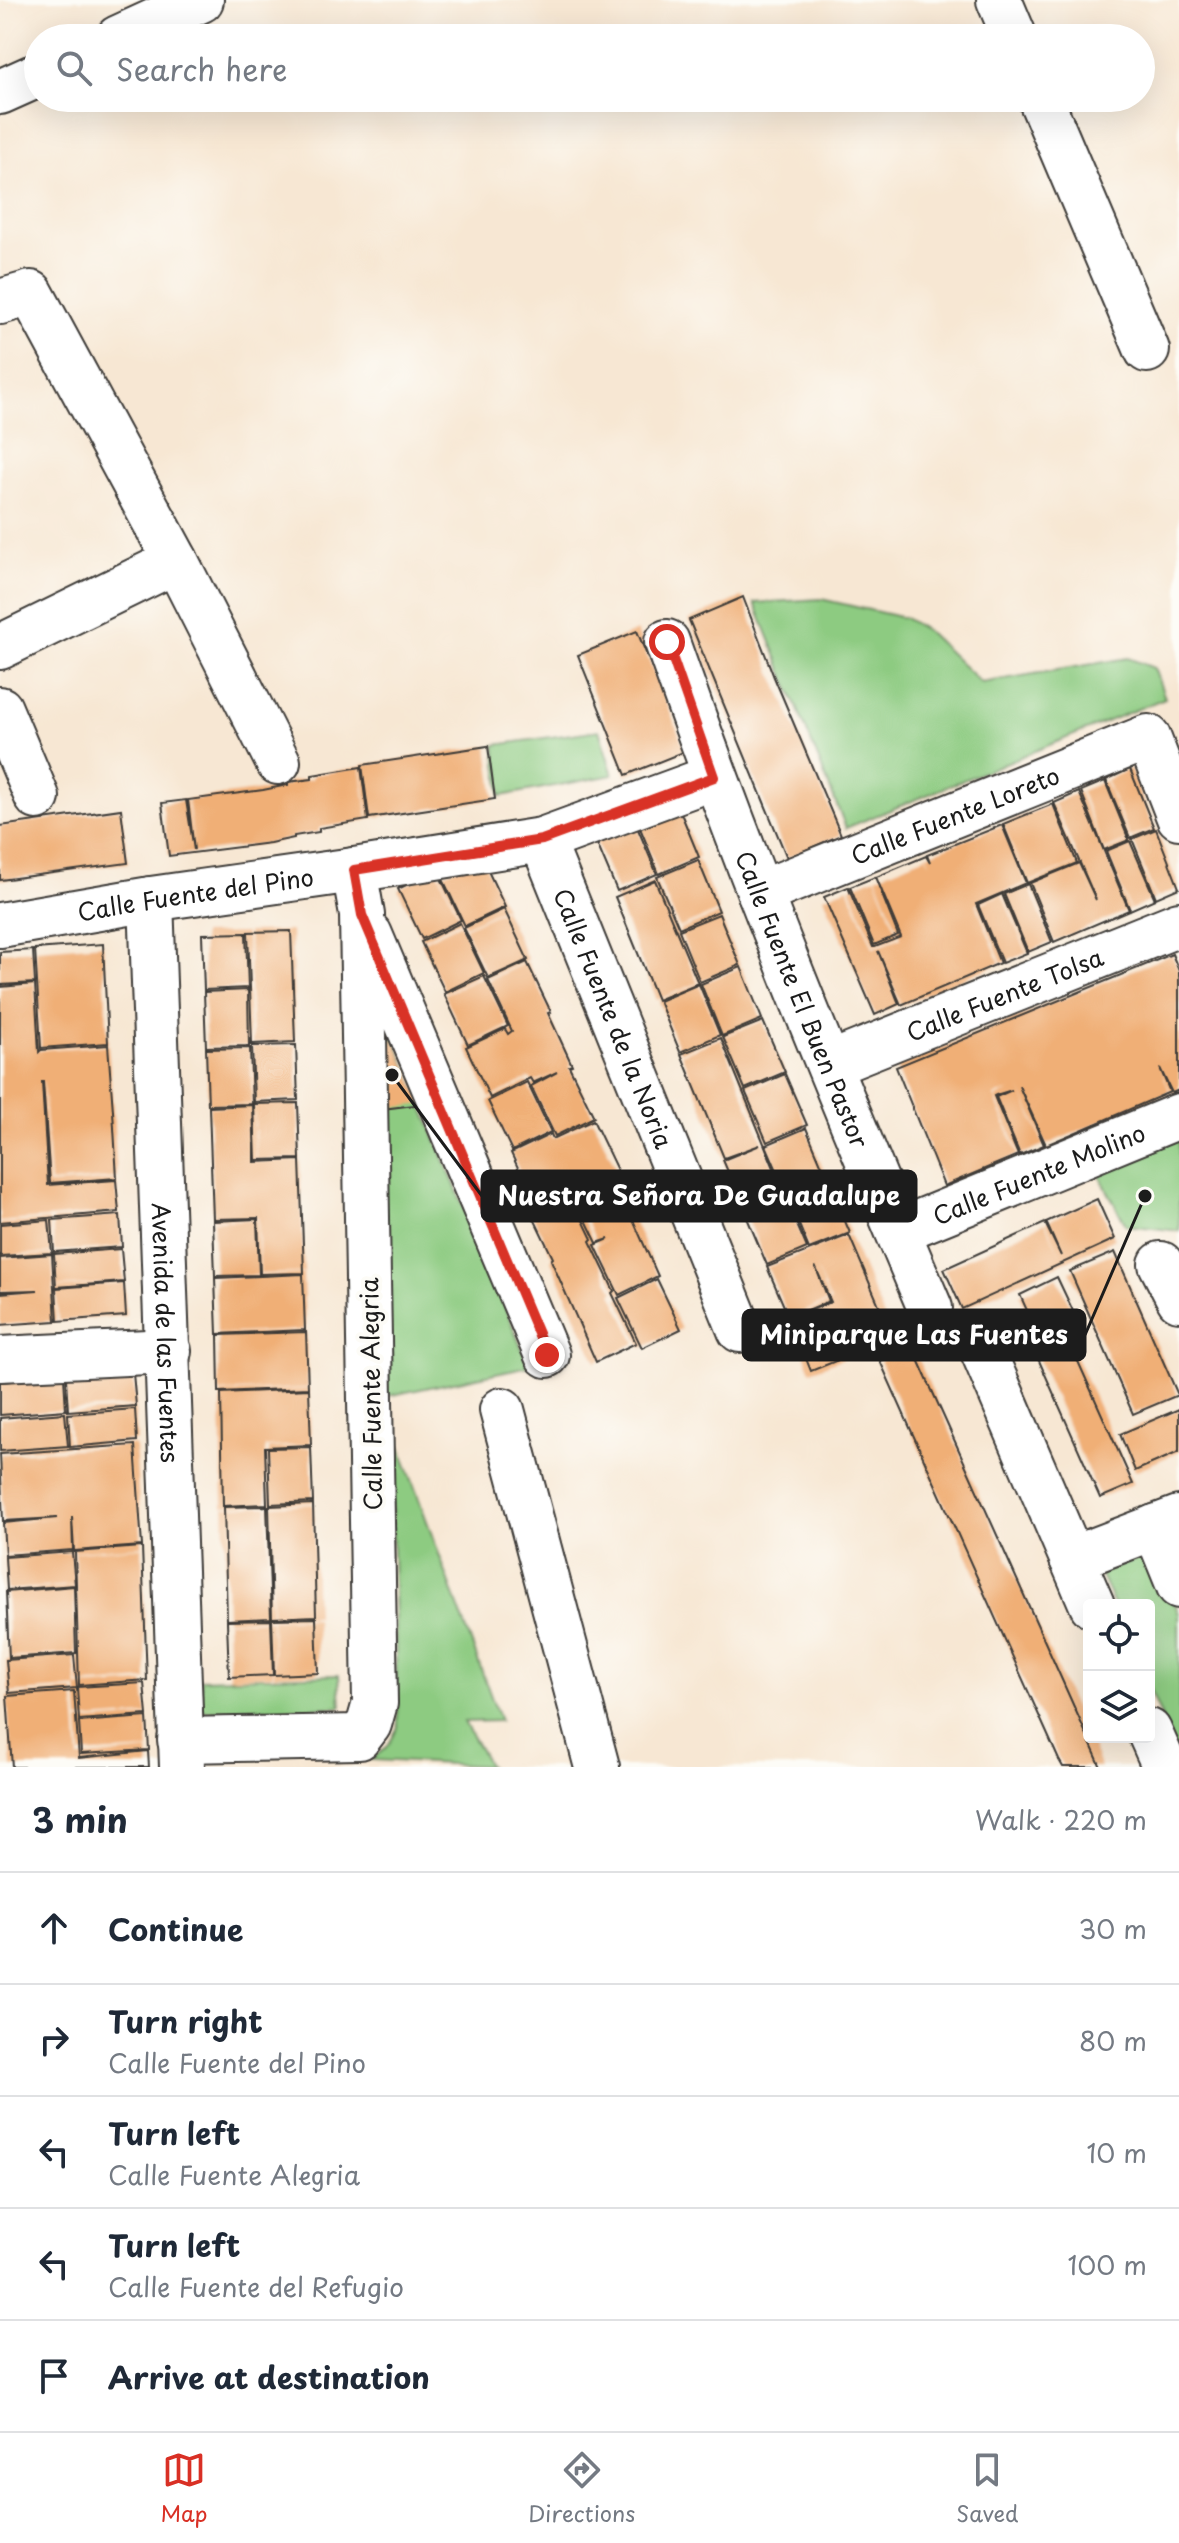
<!DOCTYPE html>
<html lang="en">
<head>
<meta charset="utf-8">
<style>
  :root { --surface:#fff; --page:#f2f2f3; --text:#1f2937; --muted:#747a83; --line:#e0e1e3; --accent:#d93025 }
  body { margin:0; font-family:"Playpen Sans",sans-serif; background:var(--page); color:var(--text) }
  .controls { position:absolute; right:24px; bottom:24px; display:grid; overflow:hidden; border-radius:8px; box-shadow:0 8px 32px #0002 }
  .controls button { width:72px; height:72px; display:grid; place-items:center; padding:0; border:0; border-bottom:2px solid var(--line); background:var(--surface); color:var(--text); font:40px sans-serif }
  .stop { position:absolute; width:24px; height:24px; margin:-18px; border:6px solid #d93025; border-radius:50%; background:#fff }
  .stop.end { background:#d93025; border-color:#fff; box-shadow:0 2px 8px #0008 }
  .list { margin:0; padding:0; list-style:none }
  h2 { display:flex; justify-content:space-between; align-items:center; height:104px; margin:0; padding:0 32px; font-size:34px }
  h2 small { font-size:26px; font-weight:400; color:var(--muted) }
  .list li { display:grid; grid-template-columns:52px 1fr auto; gap:24px; align-items:center; box-sizing:border-box; height:112px; padding:0 32px; border-top:2px solid var(--line) }
  .list b { display:block; font-size:30px; white-space:nowrap }
  .list p { margin:0; font-size:26px; white-space:nowrap; color:var(--muted) }
  .list em { font-size:26px; font-style:normal; color:var(--muted) }
  .icon { flex:none; width:44px; height:44px; fill:none; stroke:currentColor; stroke-width:2; stroke-linecap:round; stroke-linejoin:round }
  .map { position:relative; flex:none; width:1179px; height:1767px; overflow:hidden }
  .search { position:absolute; background:var(--surface); box-shadow:0 8px 32px #0002; left:24px; right:24px; top:24px; height:88px; display:flex; align-items:center; gap:20px; box-sizing:border-box; padding:0 28px; border-radius:44px; color:var(--muted); font-size:30px }
  .sheet { height:664px; background:var(--surface) }
  nav { display:flex; justify-content:space-around; align-items:center; box-sizing:border-box; height:112px; border-top:2px solid var(--line); background:var(--surface); font-size:22px; color:var(--muted) }
  nav a { display:grid; justify-items:center; gap:4px }
  nav .on { color:var(--accent) }
  .map>svg:first-child { display:block }
  .green { fill:#8dcb81; stroke:#54744e; stroke-width:2 }
  .building { fill:#f0af76 }
  .lines { fill:none; stroke-linecap:round; stroke-linejoin:round }
  .minor-casing { stroke:#3d3a37; stroke-width:48 }
  .minor { stroke:#fff; stroke-width:44 }
  .route { stroke:#d93025; stroke-width:10 }
  .labels { text-anchor:middle; dominant-baseline:central; stroke-width:8; stroke-linejoin:round; paint-order:stroke }
  .street-label { font-size:24px; fill:#1c1c1c; stroke:#fdfcf7 }
  .leader { fill:none; stroke:#1c1c1c; stroke-width:3 }
  .callout-dot { fill:#1c1c1c; stroke:#fdfcf7; stroke-width:3 }
  .callout { fill:#1c1c1c; stroke:#1c1c1c; stroke-width:3 }
  .callout-label { font-size:26px; text-anchor:middle; font-weight:bold; fill:#fff }
</style>
</head>
<body>
<div class="map">
<svg width="1179" height="1767" viewBox="0 0 1179 1767">
  <rect width="100%" height="100%" fill="#fdfcf7"/>
  <filter id="ink" filterUnits="userSpaceOnUse"><feTurbulence type="fractalNoise" baseFrequency=".0125" numOctaves="2"/><feDisplacementMap in="SourceGraphic" scale="16" xChannelSelector="R" yChannelSelector="G"/><feConvolveMatrix kernelMatrix="1 2 1 2 8 2 1 2 1" color-interpolation-filters="sRGB"/></filter>
  <filter id="wash" filterUnits="userSpaceOnUse"><feTurbulence type="fractalNoise" baseFrequency=".006" numOctaves="4" result="noise"/><feDisplacementMap in="SourceGraphic" scale="32" xChannelSelector="R" yChannelSelector="G"/><feGaussianBlur stdDeviation="1.8" result="paint"/><feColorMatrix in="noise" values="0 0 0 0 0 0 0 0 0 0 0 0 0 0 0 0 0 1.4 0 .05"/><feComposite in="paint" operator="in"/></filter>
  <g filter="url(#wash)">
    <rect width="100%" height="100%" fill="#f7e7d3"/>
    <g class="green">
      <path d="M821,599L905,618L928,632L981,683L1128,658L1154,668L1165,698L846,828L755,603Z"/>
      <path d="M599,730L613,775L501,796L495,745Z"/>
      <path d="M380,1003L529,1366L383,1397Z"/>
      <path d="M1179,1134V1231L1126,1225L1095,1167Z"/>
      <path d="M389,1417L500,1721L464,1722L489,1766L371,1760L388,1746L398,1727Z"/>
      <path d="M1155,1552L1179,1614V1758L1149,1688V1605H1114L1100,1573Z"/>
      <path d="M339,1675L341,1707L202,1711L201,1679Z"/>
    </g>
    <g id="blocks">
      <g class="building">
        <path d="M743,597L774,677L841,835L787,858L689,620Z"/>
        <path d="M637,631L686,751L626,775L578,655Z"/>
        <path d="M488,746L495,799L369,818L362,765Z"/>
        <path d="M361,767L368,820L319,828V832L294,836V838L270,843L169,856L162,803L186,800L194,850L188,800L263,790L288,785V782L312,779V775Z"/>
        <path d="M1130,769L1154,828L1130,838L1106,780Z"/>
        <path d="M1105,781L1129,840L1104,850L1081,791Z"/>
        <path d="M1079,792L1129,910L1054,942L1030,883L1079,863L1096,900L1054,803Z"/>
        <path d="M1053,804L1077,863L1027,883L1003,824Z"/>
        <path d="M678,806L699,857L659,874L638,823Z"/>
        <path d="M121,809L128,863L0,880V826Z"/>
        <path d="M635,822L657,874L617,891L595,839Z"/>
        <path d="M1002,825L1026,883L976,904L1000,963L901,1005L878,951L899,1004L875,1015L824,897L848,887L873,947H875L901,937L876,877L926,856L930,863L927,855Z"/>
        <path d="M1156,829L1179,888L1156,898L1132,839Z"/>
        <path d="M1130,841L1155,899L1130,910L1106,851Z"/>
        <path d="M481,856L505,907L465,926L441,875Z"/>
        <path d="M698,860L719,911L679,928L657,877Z"/>
        <path d="M437,870L461,920L422,939L398,889Z"/>
        <path d="M875,877L898,935L874,945L850,887Z"/>
        <path d="M655,880L698,983L657,1000L615,897Z"/>
        <path d="M1028,884L1052,942L1028,952L1004,894Z"/>
        <path d="M1002,894L1027,953L1002,963L978,905Z"/>
        <path d="M504,909L528,960L488,978L464,928Z"/>
        <path d="M719,914L740,965L700,982L679,930Z"/>
        <path d="M460,923L484,973L445,992L421,942Z"/>
        <path d="M291,931L295,1042L252,1044L248,932Z"/>
        <path d="M246,933L248,988L204,990L202,934Z"/>
        <path d="M103,944L108,1043L41,1048L35,949Z"/>
        <path d="M33,950L35,983L0,985V952Z"/>
        <path d="M1172,954L1179,971V1090L1172,1093L1160,1068L1170,1092L1046,1145L1019,1086L1044,1145L1020,1155L996,1097L1012,1090L996,1095L994,1096L1018,1155L944,1186L896,1067Z"/>
        <path d="M527,962L551,1012L548,1013L572,1065L569,1066L594,1117L555,1136L531,1086L557,1072L533,1083L530,1078L490,1098L466,1047L505,1029L508,1034L512,1031L488,980Z"/>
        <path d="M741,967L762,1019L722,1036L701,984Z"/>
        <path d="M484,976L508,1026L468,1045L444,994Z"/>
        <path d="M35,984L39,1052L41,1050L108,1045L113,1111L117,1178L50,1183L43,1082H42L48,1185L116,1180L119,1212L0,1222V987Z"/>
        <path d="M699,984L720,1035L680,1052L659,1001Z"/>
        <path d="M248,990L249,1046L206,1047L204,992Z"/>
        <path d="M763,1021L785,1072L745,1089L723,1037Z"/>
        <path d="M387,1037L394,1040L423,1104L374,1110L382,1039Z"/>
        <path d="M721,1038L785,1195L745,1212L723,1160L760,1145L724,1158L681,1054Z"/>
        <path d="M296,1045L298,1100L254,1102L252,1046Z"/>
        <path d="M250,1048L252,1104L208,1105L206,1049Z"/>
        <path d="M785,1074L807,1125L767,1142L745,1091Z"/>
        <path d="M527,1082L551,1132L512,1151L488,1101Z"/>
        <path d="M298,1103L300,1159L256,1160L254,1104Z"/>
        <path d="M253,1105L255,1162L300,1160L304,1273L260,1274L258,1218L213,1219L209,1107Z"/>
        <path d="M593,1120L617,1170L612,1173L658,1276L619,1295L595,1245L609,1239L597,1243L573,1193L578,1190L575,1185L535,1204L511,1153L551,1134L553,1139Z"/>
        <path d="M806,1128L828,1180L788,1196L766,1145Z"/>
        <path d="M828,1181L850,1233L809,1249L788,1198Z"/>
        <path d="M568,1189L592,1239L590,1241L614,1291L612,1293L636,1343L596,1362L551,1260L553,1258L529,1208Z"/>
        <path d="M785,1197L807,1248L767,1265L745,1213Z"/>
        <path d="M1097,1199L1115,1239L962,1309L944,1269L1045,1223L1061,1256L1046,1222Z"/>
        <path d="M120,1215L122,1247L54,1252L52,1220Z"/>
        <path d="M257,1219L259,1275L215,1276L213,1221Z"/>
        <path d="M49,1220L52,1253L0,1256V1224Z"/>
        <path d="M849,1235L893,1338L811,1371L790,1319L831,1302L815,1266L829,1301L789,1318L767,1267Z"/>
        <path d="M121,1249L124,1282L56,1287L54,1254Z"/>
        <path d="M1115,1252L1178,1395L1133,1414L1070,1271Z"/>
        <path d="M52,1254L56,1321L0,1325V1293L38,1290L0,1291V1258Z"/>
        <path d="M303,1274L305,1330L217,1334L215,1278Z"/>
        <path d="M1057,1277L1083,1332L1068,1339L1133,1484L1100,1498L1036,1354L1045,1350L1020,1295Z"/>
        <path d="M657,1279L681,1329L642,1348L618,1298Z"/>
        <path d="M124,1283L126,1316L58,1321L56,1288Z"/>
        <path d="M306,1332L308,1388L219,1392L218,1335Z"/>
        <path d="M912,1346L1010,1564L1101,1767H1063L1059,1760L880,1361Z"/>
        <path d="M133,1373L136,1406L68,1411L66,1378Z"/>
        <path d="M64,1377L66,1410L0,1415V1382Z"/>
        <path d="M309,1389L311,1445L265,1447L267,1504L223,1506L221,1393Z"/>
        <path d="M135,1409L137,1441L70,1447L68,1414Z"/>
        <path d="M1179,1409V1452L1135,1471L1120,1434Z"/>
        <path d="M65,1413L68,1446L0,1451V1418Z"/>
        <path d="M135,1445L142,1546L74,1551L72,1517L73,1550L5,1555L3,1523L57,1518L3,1521L0,1454Z"/>
        <path d="M311,1447L313,1502L270,1504L268,1448Z"/>
        <path d="M313,1504L316,1616L272,1618L269,1506Z"/>
        <path d="M267,1506L271,1618L227,1620L224,1507Z"/>
        <path d="M142,1547L147,1680L79,1685L75,1552Z"/>
        <path d="M72,1552L75,1585L7,1590L5,1557Z"/>
        <path d="M74,1586L76,1653L9,1658L6,1592Z"/>
        <path d="M316,1618L318,1673L274,1675L272,1619Z"/>
        <path d="M271,1620L273,1675L229,1677L227,1621Z"/>
        <path d="M74,1655L77,1688L9,1693L6,1660Z"/>
        <path d="M144,1683L147,1715L79,1720L77,1687Z"/>
        <path d="M74,1691L79,1758L148,1751L149,1767H12L7,1696Z"/>
        <path d="M147,1717L149,1750L81,1754L79,1722Z"/>
      </g>
    </g>
  </g>
  <g filter="url(#ink)">
    <use href="#blocks" fill-opacity="0" stroke="#3d3a37" stroke-width="2"/>
    <g class="lines">
      <defs>
        <g id="minor">
          <path d="M999,0L1015,38"/>
          <path d="M118,38L201,0"/>
          <path d="M0,92L38,75"/>
          <path d="M1040,98L1147,350"/>
          <path d="M0,302L31,293L176,561L278,762"/>
          <path id="s1" d="M667,642C746,868 837,1089 930,1308"/>
          <path d="M0,647L176,561"/>
          <path d="M0,709L37,797"/>
          <path id="s2" d="M542,840L740,1330"/>
          <path id="s3" d="M760,893L1148,737L1179,817"/>
          <path id="s4" d="M151,899L182,1767"/>
          <path id="s5" d="M0,925L151,899L354,870L542,840L714,777"/>
          <path d="M370,935L547,1355"/>
          <path id="s6" d="M830,1064L1179,924"/>
          <path id="s7" d="M898,1231L1179,1116"/>
          <path d="M1161,1264L1179,1299"/>
          <path d="M979,1342L1092,1605"/>
          <path d="M0,1359L169,1351"/>
          <path d="M502,1410L597,1767"/>
          <path d="M1155,1527L1179,1586"/>
          <path d="M1072,1559L1179,1518"/>
          <path d="M1149,1731L1165,1767"/>
          <path d="M180,1740L359,1737L369,1724L375,1703L362,915L354,870"/>
        </g>
      </defs>
      <use href="#minor" class="minor-casing"/>
      <use href="#minor" class="minor"/>
    </g>
  </g>
  <g class="lines" filter="url(#ink)">
    <path class="route" d="M547,1355L362,915L354,870L542,840L714,777L667,642"/>
  </g>
  <g class="labels">
    <g class="street-label">
      <text stroke="none"><textPath href="#s3" startOffset="210">Calle Fuente Loreto</textPath></text>
      <text stroke="none"><textPath href="#s5" startOffset="198">Calle Fuente del Pino</textPath></text>
      <text stroke="none"><textPath href="#s6" startOffset="188">Calle Fuente Tolsa</textPath></text>
      <text stroke="none"><textPath href="#s1" startOffset="382">Calle Fuente El Buen Pastor</textPath></text>
      <text stroke="none"><textPath href="#s2" startOffset="192">Calle Fuente de la Noria</textPath></text>
      <text stroke="none"><textPath href="#s7" startOffset="152">Calle Fuente Molino</textPath></text>
      <text stroke="none"><textPath href="#s4" startOffset="434">Avenida de las Fuentes</textPath></text>
      <text transform="translate(370 1394) rotate(-91)">Calle Fuente Alegria</text>
    </g>
  </g>
  <path class="leader" d="M392 1075L482 1196M1145 1196L1085 1335"/>
  <g class="callout-dot">
    <circle cx="392" cy="1075" r="8"/>
    <circle cx="1145" cy="1196" r="8"/>
  </g>
  <g class="callout">
    <rect x="482" y="1171" width="434" height="50" rx="8"/>
    <rect x="743" y="1310" width="342" height="50" rx="8"/>
  </g>
  <g class="callout-label">
    <text x="699" y="1205">Nuestra Señora De Guadalupe</text>
    <text x="914" y="1344">Miniparque Las Fuentes</text>
  </g>
</svg>
<div class="controls">
<button><svg class="icon" aria-label="locate" viewBox="0 0 24 24"><circle cx="12" cy="12" r="6"/><path d="M12 2v4M12 18v4M2 12h4M18 12h4"/></svg></button>
<button><svg class="icon" aria-label="layers" viewBox="0 0 24 24"><path d="M12 4l9 5-9 5-9-5zM3 14l9 5 9-5"/></svg></button>
</div>
<div class="stop" style="left:667px;top:642px"></div>
<div class="stop end" style="left:547px;top:1355px"></div>
<div class="search"><svg class="icon" aria-label="search" viewBox="0 0 24 24"><circle cx="10" cy="10" r="6"/><path d="M15 15l6 6"/></svg>Search here</div>
</div>
<section class="sheet">
<h2>3 min<small>Walk · 220 m</small></h2>
<ul class="list">
<li><svg class="icon" aria-label="ahead" viewBox="0 0 24 24"><path d="M12 20V5M6 11l6-6 6 6"/></svg><div><b>Continue</b></div><em>30 m</em></li>
<li><svg class="icon" aria-label="right" viewBox="0 0 24 24"><path d="M7 20v-9h11M14 6l5 5-5 5"/></svg><div><b>Turn right</b><p>Calle Fuente del Pino</p></div><em>80 m</em></li>
<li><svg class="icon" aria-label="left" viewBox="0 0 24 24"><path d="M17 20v-9H6M10 6l-5 5 5 5"/></svg><div><b>Turn left</b><p>Calle Fuente Alegria</p></div><em>10 m</em></li>
<li><svg class="icon" aria-label="left" viewBox="0 0 24 24"><path d="M17 20v-9H6M10 6l-5 5 5 5"/></svg><div><b>Turn left</b><p>Calle Fuente del Refugio</p></div><em>100 m</em></li>
<li><svg class="icon" aria-label="arrive" viewBox="0 0 24 24"><path d="M6 21V4h12l-3 4 3 4H6"/></svg><div><b>Arrive at destination</b></div></li>
</ul>
</section>
<nav>
<a class="on"><svg class="icon" aria-label="map" viewBox="0 0 24 24"><path d="M3 6l6-2 6 2 6-2v14l-6 2-6-2-6 2zM9 4v14M15 6v14"/></svg>Map</a>
<a><svg class="icon" aria-label="directions" viewBox="0 0 24 24"><path d="M12 3l9 9-9 9-9-9zM9 14v-3h6M13 9l2 2-2 2"/></svg>Directions</a>
<a><svg class="icon" aria-label="saved" viewBox="0 0 24 24"><path d="M7 4h10v16l-5-4-5 4z"/></svg>Saved</a>
</nav>
</body>
</html>
